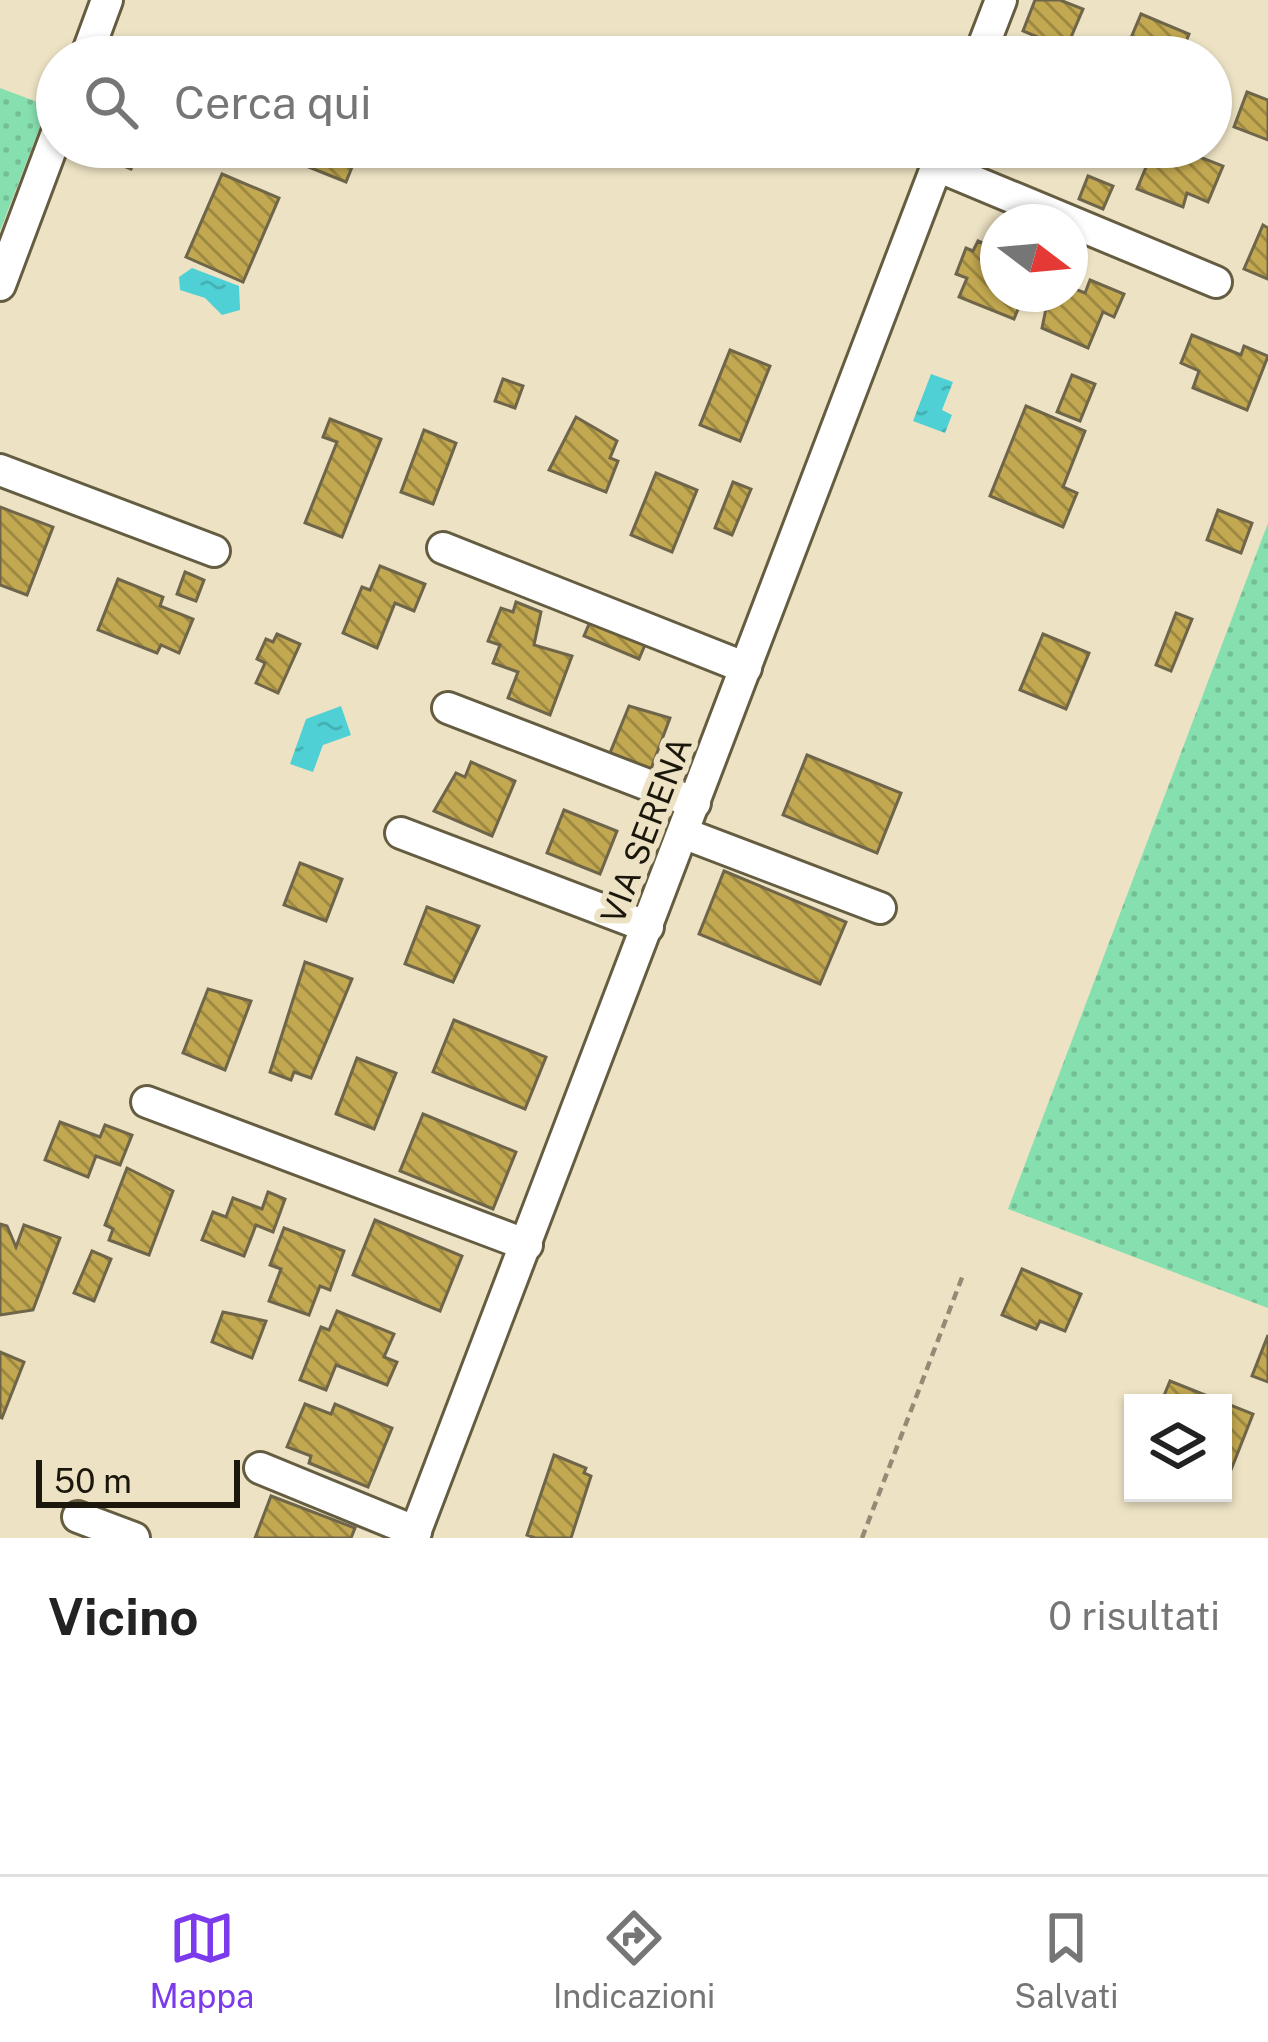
<!DOCTYPE html>
<html lang="it">
<head>
<meta charset="utf-8">
<style>
  :root { --surface:#fff; --page:#f6f6f6; --text:#222; --muted:#767676; --line:#e0e0e0; --accent:#7c3aed }
  body { margin:0; font-family:"Public Sans",sans-serif; background:var(--page); color:var(--text) }
  .controls { position:absolute; right:36px; bottom:36px; display:grid; overflow:hidden; border-radius:0px; box-shadow:0 3px 9px #0004 }
  .controls button { width:108px; height:108px; display:grid; place-items:center; padding:0; border:0; border-bottom:3px solid var(--line); background:var(--surface); color:var(--text); font:60px sans-serif }
  .compass { position:absolute; left:980px; top:204px; width:108px; height:108px; border-radius:50%; background:var(--surface); box-shadow:0 3px 9px #0004; rotate:106deg }
  .scale { position:absolute; left:36px; bottom:30px; width:204px; box-sizing:border-box; padding-left:12px; border:6px solid #1b170c; border-top:0; font-size:33px; line-height:42px; white-space:nowrap; color:#1b170c; -webkit-text-stroke:9px #ede3c4; paint-order:stroke }
  .list { margin:0; padding:0; list-style:none }
  h2 { display:flex; justify-content:space-between; align-items:center; height:156px; margin:0; padding:0 48px; font-size:51px }
  h2 small { font-size:39px; font-weight:400; color:var(--muted) }
  .icon { flex:none; width:66px; height:66px; fill:none; stroke:currentColor; stroke-width:2; stroke-linecap:round; stroke-linejoin:round }
  .map { position:relative; flex:none; width:1268px; height:1538px; overflow:hidden }
  .search { position:absolute; background:var(--surface); box-shadow:0 3px 9px #0004; left:36px; right:36px; top:36px; height:132px; display:flex; align-items:center; gap:30px; box-sizing:border-box; padding:0 42px; border-radius:66px; color:var(--muted); font-size:45px }
  .sheet { height:336px; background:var(--surface) }
  nav { display:flex; justify-content:space-around; align-items:center; box-sizing:border-box; height:168px; border-top:3px solid var(--line); background:var(--surface); font-size:33px; color:var(--muted) }
  nav a { display:grid; justify-items:center; gap:6px }
  nav .on { color:var(--accent) }
  .map>svg:first-child { display:block }
  .grass { fill:url(#grass-dots) }
  .water { fill:url(#water-ripples) }
  .building { fill:url(#building-back-hatch); stroke:#6e654a; stroke-width:3 }
  .lines { fill:none; stroke-linecap:round; stroke-linejoin:round }
  .minor-casing { stroke:#655d41; stroke-width:36 }
  .path { stroke:#938b75; stroke-width:4.5; stroke-dasharray:9 6; stroke-linecap:butt }
  .minor { stroke:#fff; stroke-width:30 }
  .labels { text-anchor:middle; dominant-baseline:central; stroke-width:12; stroke-linejoin:round; paint-order:stroke }
  .street-label { font-size:33px; fill:#1b170c; stroke:#ede3c4 }
</style>
</head>
<body>
<div class="map">
<svg width="1268" height="1538" viewBox="0 0 1268 1538">
  <defs>
    <pattern id="grass-dots" width="8" height="8" patternUnits="userSpaceOnUse" patternTransform="scale(3)"><rect width="8" height="8" fill="#86dfaf"/><path d="M2 2h.1M6 6h.1" fill="none" stroke="#73bf95" stroke-width="1.8" stroke-linecap="round"/></pattern>
    <pattern id="water-ripples" width="26" height="14" patternUnits="userSpaceOnUse" patternTransform="scale(3)"><rect width="26" height="14" fill="#4ed0d4"/><path d="M2 4q2-2 4 0t4 0M15 11q2-2 4 0t4 0" fill="none" stroke="#44b2b5"/></pattern>
    <pattern id="building-back-hatch" width="6" height="6" patternUnits="userSpaceOnUse" patternTransform="scale(3)"><rect width="6" height="6" fill="#c2a850"/><path d="M-1 5l2 2M0 0l6 6M5-1l2 2" fill="none" stroke="#9d8841"/></pattern>
  </defs>
  <rect width="100%" height="100%" fill="#ede3c4"/>
  <g class="grass">
    <path d="M0,88L48,106L0,231Z"/>
    <path d="M1268,523V1308L1008,1209Z"/>
  </g>
  <g class="water">
    <path d="M192,268L239,286L240,310L222,315L205,298L180,290L179,277Z"/>
    <path d="M931,374L953,382L942,410L952,415L945,433L913,421Z"/>
    <path d="M341,706L351,735L323,745L313,772L290,764L306,719Z"/>
  </g>
  <g class="building">
    <path d="M1035,0H1060L1083,9L1066,49L1023,31Z"/>
    <path d="M1141,14L1189,34L1180,57H1123Z"/>
    <path d="M1247,92L1268,100V140L1234,127Z"/>
    <path d="M94,147H140L131,169L92,153Z"/>
    <path d="M259,147H360L346,182Z"/>
    <path d="M1174,147L1223,166L1208,202L1187,193L1183,207L1137,189L1151,155L1166,162Z"/>
    <path d="M222,174L279,198L243,282L186,257Z"/>
    <path d="M1088,176L1113,186L1103,209L1079,199Z"/>
    <path d="M1263,225L1268,228V279L1244,269Z"/>
    <path d="M978,241L998,249V294L1023,297L1014,319L959,297L967,278L956,274L966,248L973,251Z"/>
    <path d="M1090,280L1124,294L1114,317L1103,312L1088,348L1042,328L1049,294H1070V287L1085,293Z"/>
    <path d="M1192,335L1241,355L1244,346L1268,356L1247,410L1193,388L1199,371L1181,363Z"/>
    <path d="M730,350L770,366L740,441L700,425Z"/>
    <path d="M1072,375L1095,384L1080,421L1057,412Z"/>
    <path d="M503,379L523,386L515,408L495,401Z"/>
    <path d="M1026,406L1085,431L1063,487L1077,493L1063,527L990,496Z"/>
    <path d="M576,417L617,441L610,458L618,461L606,492L549,470Z"/>
    <path d="M330,419L381,439L342,537L305,523L337,442L323,437Z"/>
    <path d="M424,430L456,443L433,504L401,492Z"/>
    <path d="M656,473L697,490L672,552L631,535Z"/>
    <path d="M733,482L751,489L732,535L715,528Z"/>
    <path d="M0,507L53,527L27,595L0,585Z"/>
    <path d="M1218,510L1252,523L1241,553L1207,540Z"/>
    <path d="M380,566L425,584L414,611L395,603L377,648L343,633L362,587L370,590Z"/>
    <path d="M185,572L204,580L196,601L177,594Z"/>
    <path d="M118,579L163,597L160,606L193,619L179,653L161,645L157,653L98,630Z"/>
    <path d="M516,602L541,612L534,645L572,656L550,715L508,698L518,672L493,663L500,645L488,641L501,608L513,612Z"/>
    <path d="M1176,613L1192,619L1171,671L1156,665Z"/>
    <path d="M592,617L647,640L639,659L584,636Z"/>
    <path d="M277,634L300,644L278,693L256,683L265,663L257,659L266,639L273,642Z"/>
    <path d="M1043,634L1089,653L1066,709L1020,690Z"/>
    <path d="M629,706L670,718L651,769L610,753Z"/>
    <path d="M807,755L901,793L877,853L783,815Z"/>
    <path d="M471,762L515,781L492,836L434,811L456,773L465,777Z"/>
    <path d="M564,810L617,831L600,874L547,853Z"/>
    <path d="M300,863L342,879L326,921L284,905Z"/>
    <path d="M724,871L846,922L820,984L699,934Z"/>
    <path d="M427,907L479,926L453,982L405,964Z"/>
    <path d="M305,962L352,979L311,1078L294,1072L291,1080L270,1072Z"/>
    <path d="M208,989L251,1001L225,1070L183,1053Z"/>
    <path d="M454,1020L546,1057L525,1109L433,1072Z"/>
    <path d="M357,1058L396,1073L374,1129L336,1114Z"/>
    <path d="M423,1114L516,1152L493,1209L400,1171Z"/>
    <path d="M60,1122L100,1137L105,1125L132,1135L120,1165L96,1156L88,1177L45,1160Z"/>
    <path d="M127,1168L173,1191L149,1255L109,1240L113,1229L105,1225Z"/>
    <path d="M268,1192L285,1199L273,1232L256,1225L244,1256L202,1240L213,1212L226,1217L233,1198L262,1209Z"/>
    <path d="M375,1220L462,1256L440,1311L353,1275Z"/>
    <path d="M0,1224L7,1226L16,1247L24,1225L60,1238L33,1310L0,1315Z"/>
    <path d="M284,1228L344,1251L330,1290L320,1286L309,1315L269,1301L281,1269L270,1265Z"/>
    <path d="M92,1251L111,1259L94,1301L74,1293Z"/>
    <path d="M1022,1269L1081,1294L1065,1331L1040,1321L1036,1329L1002,1315Z"/>
    <path d="M337,1311L394,1334L384,1357L397,1362L387,1385L336,1365L326,1390L300,1380L321,1327L329,1330Z"/>
    <path d="M223,1312L266,1321L252,1358L212,1342Z"/>
    <path d="M1268,1335V1382L1252,1376Z"/>
    <path d="M0,1352L24,1362L2,1418L0,1417Z"/>
    <path d="M1170,1381L1253,1414L1229,1475L1223,1472V1403H1161Z"/>
    <path d="M305,1404L331,1414L335,1404L392,1428L368,1487L309,1463L311,1456L287,1447Z"/>
    <path d="M554,1455L586,1468L584,1473L591,1476L571,1538H535L527,1535Z"/>
    <path d="M271,1496L355,1528L351,1538H255Z"/>
  </g>
  <g class="lines">
    <defs>
      <g id="minor">
        <path d="M86,57L107,0"/>
        <path d="M979,57L1001,0"/>
        <path d="M937,166L1216,282"/>
        <path d="M0,285L57,133"/>
        <path d="M0,470L214,551"/>
        <path d="M443,548L746,668"/>
        <path d="M448,708L695,803"/>
        <path d="M401,833L648,927"/>
        <path d="M683,833L880,908"/>
        <path d="M147,1102L527,1245"/>
        <path d="M260,1468L416,1532"/>
        <path d="M78,1517L134,1538"/>
        <path d="M413,1538L944,147"/>
      </g>
    </defs>
    <use href="#minor" class="minor-casing"/>
    <path class="path" d="M862,1538L963,1275"/>
    <use href="#minor" class="minor"/>
  </g>
  <g class="labels">
    <g class="street-label">
      <text transform="translate(646 830) rotate(-69)">VIA SERENA</text>
    </g>
  </g>
</svg>
<div class="controls">
<button><svg class="icon" aria-label="layers" viewBox="0 0 24 24"><path d="M12 4l9 5-9 5-9-5zM3 14l9 5 9-5"/></svg></button>
</div>
<svg class="compass" viewBox="-18 -18 36 36"><path d="M0-13l5 13h-10z" fill="#e53935"/><path d="M0 13l5-13h-10z" fill="#767676"/></svg>
<div class="scale">50 m</div>
<div class="search"><svg class="icon" aria-label="search" viewBox="0 0 24 24"><circle cx="10" cy="10" r="6"/><path d="M15 15l6 6"/></svg>Cerca qui</div>
</div>
<section class="sheet">
<h2>Vicino<small>0 risultati</small></h2>
<ul class="list">
</ul>
</section>
<nav>
<a class="on"><svg class="icon" aria-label="map" viewBox="0 0 24 24"><path d="M3 6l6-2 6 2 6-2v14l-6 2-6-2-6 2zM9 4v14M15 6v14"/></svg>Mappa</a>
<a><svg class="icon" aria-label="directions" viewBox="0 0 24 24"><path d="M12 3l9 9-9 9-9-9zM9 14v-3h6M13 9l2 2-2 2"/></svg>Indicazioni</a>
<a><svg class="icon" aria-label="saved" viewBox="0 0 24 24"><path d="M7 4h10v16l-5-4-5 4z"/></svg>Salvati</a>
</nav>
</body>
</html>
